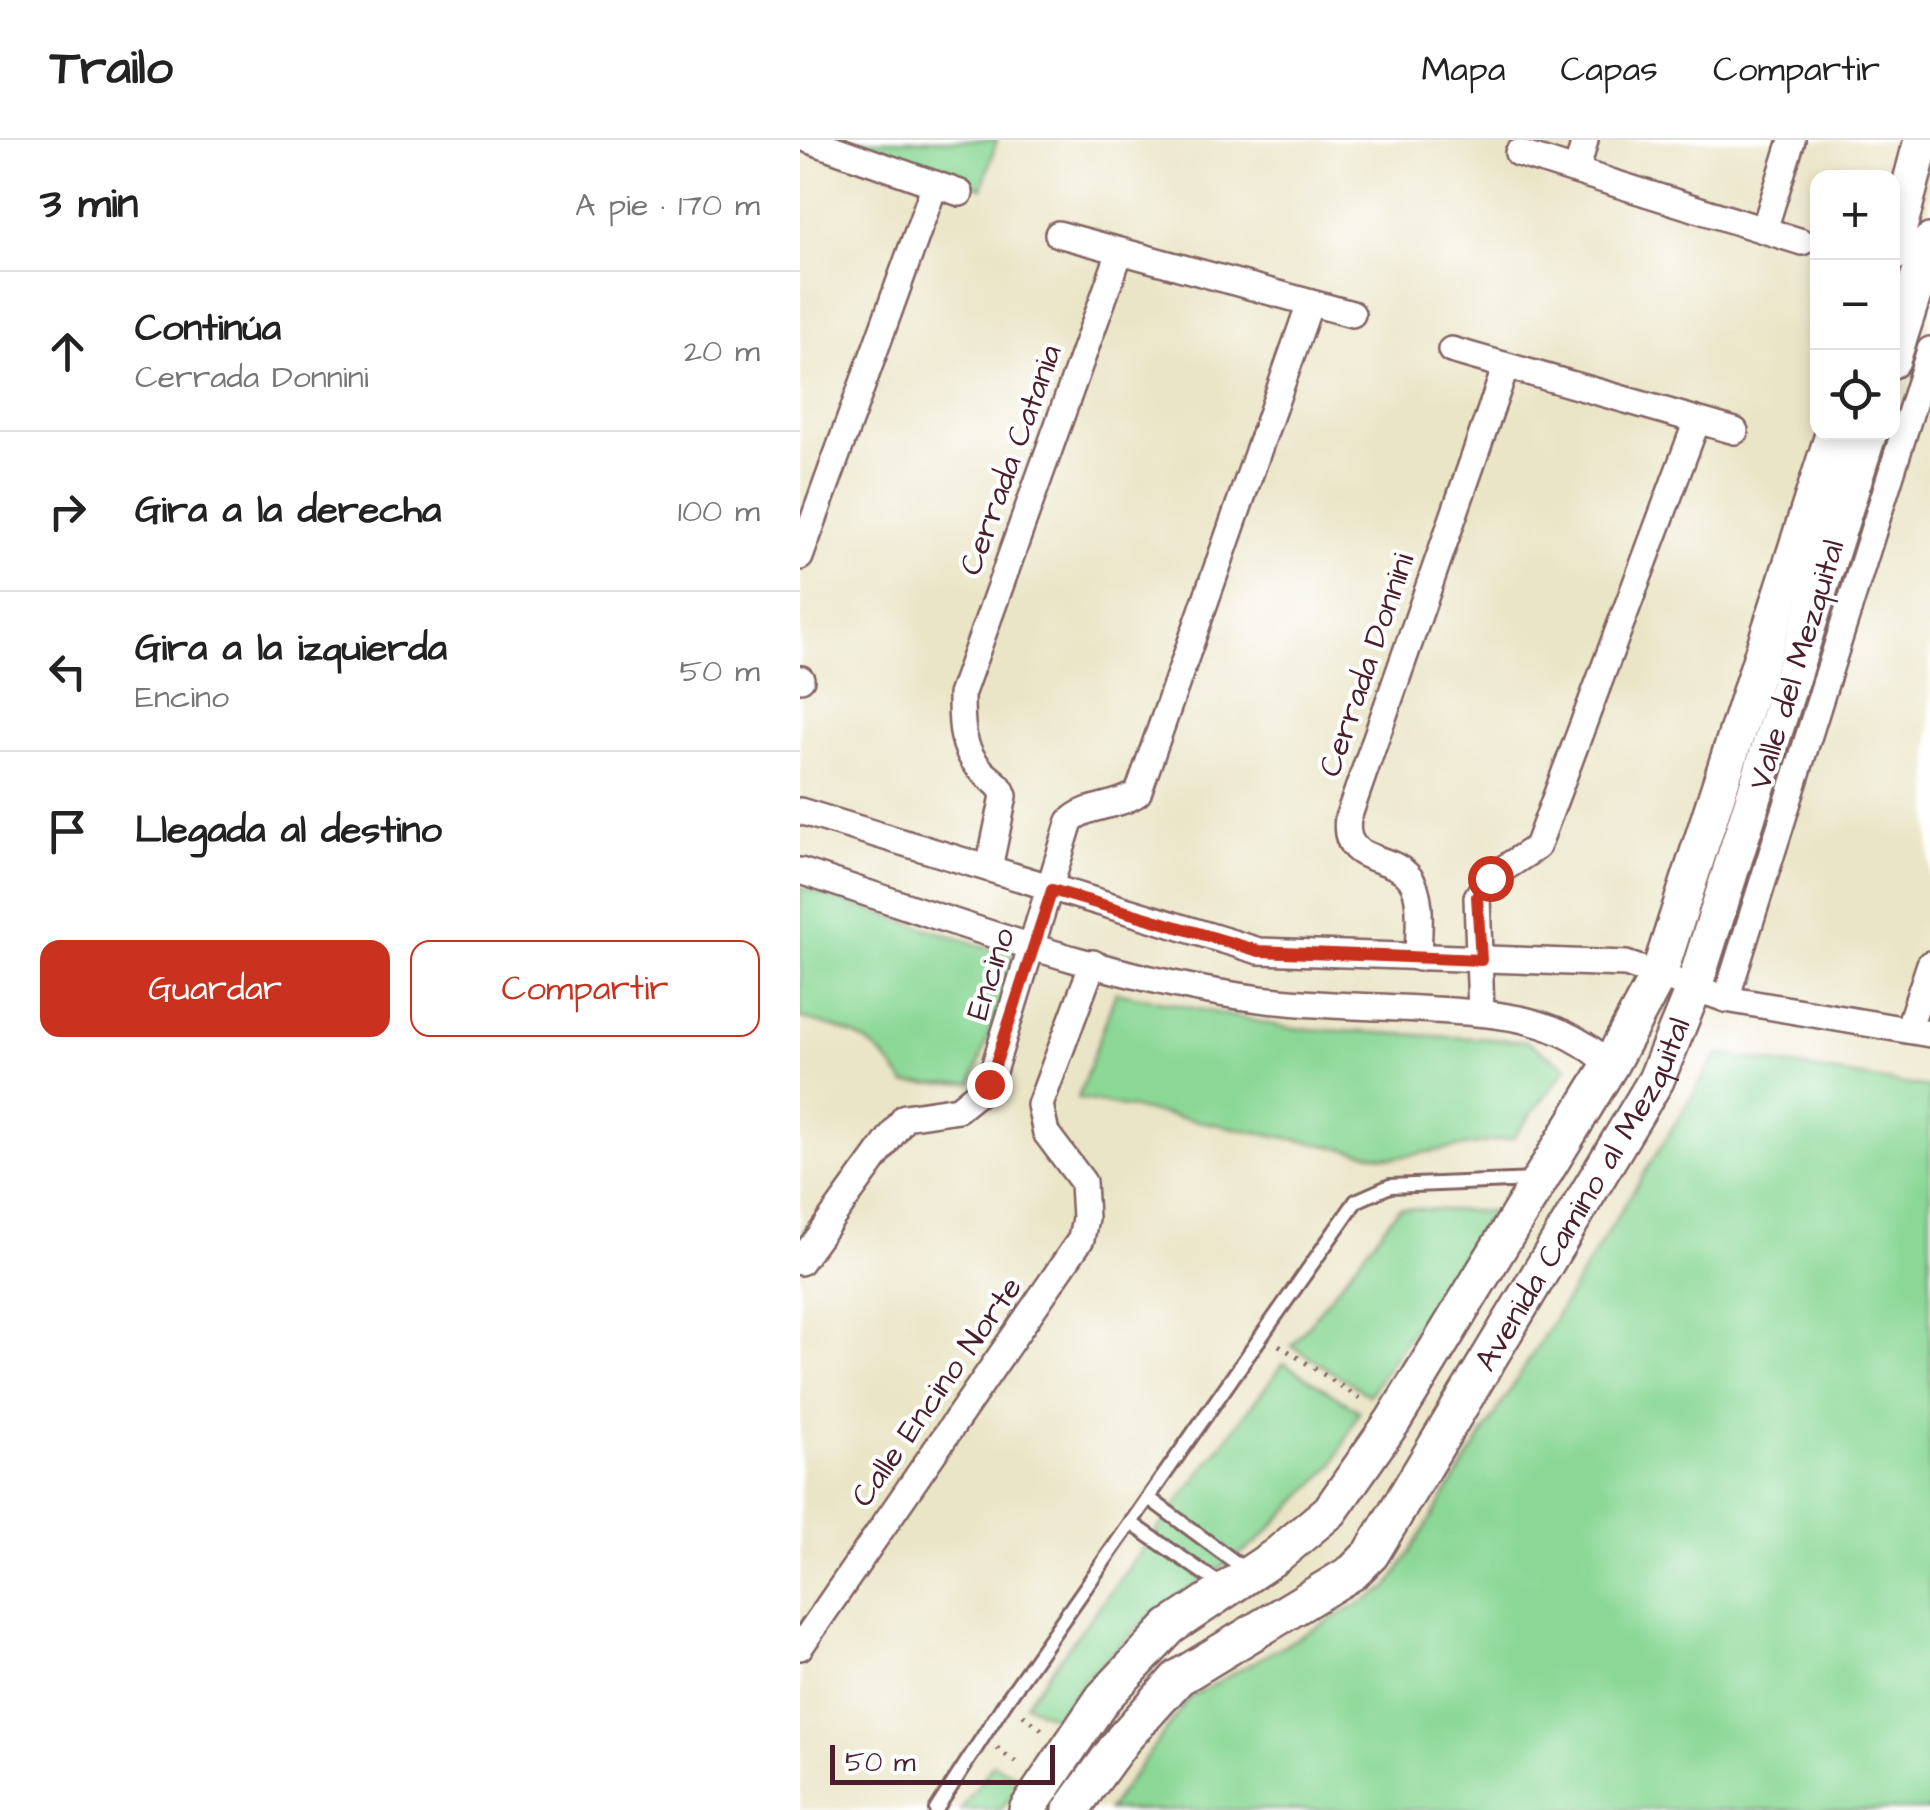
<!DOCTYPE html>
<html lang="es">
<head>
<meta charset="utf-8">
<style>
  :root { --surface:#fff; --page:#f6f6f6; --text:#222; --muted:#767676; --line:#e0e0e0; --accent:#c8321e }
  body { margin:0; font-family:"Architects Daughter",sans-serif; background:var(--page); color:var(--text) }
  .controls { position:absolute; right:30px; top:30px; display:grid; overflow:hidden; border-radius:20px; box-shadow:0 5px 15px #0003 }
  .controls button { width:90px; height:90px; display:grid; place-items:center; padding:0; border:0; border-bottom:2px solid var(--line); background:var(--surface); color:var(--text); font:50px sans-serif }
  .scale { position:absolute; left:30px; bottom:25px; width:225px; box-sizing:border-box; padding-left:10px; border:5px solid #4a1f2b; border-top:0; font-size:28px; line-height:35px; white-space:nowrap; color:#4a1f2b; -webkit-text-stroke:8px #fff; paint-order:stroke }
  .stop { position:absolute; width:30px; height:30px; margin:-22px; border:8px solid #c8321e; border-radius:50%; background:#fff }
  .stop.end { background:#c8321e; border-color:#fff; box-shadow:0 2px 10px #0008 }
  .list { margin:0; padding:0; list-style:none }
  h2 { display:flex; justify-content:space-between; align-items:center; height:130px; margin:0; padding:0 40px; font-size:42px }
  h2 small { font-size:32px; font-weight:400; color:var(--muted) }
  .list li { display:grid; grid-template-columns:65px 1fr auto; gap:30px; align-items:center; box-sizing:border-box; height:160px; padding:0 40px; border-top:2px solid var(--line) }
  .list b { display:block; font-size:38px; white-space:nowrap }
  .list p { margin:0; font-size:32px; white-space:nowrap; color:var(--muted) }
  .list em { font-size:32px; font-style:normal; color:var(--muted) }
  .actions { display:flex; gap:20px; padding:30px 40px }
  .actions a { flex:1; padding:22px 0; border:2px solid var(--accent); border-radius:20px; text-align:center; font-size:35px; color:var(--accent) }
  .actions .main { background:var(--accent); color:#fff }
  .icon { flex:none; width:55px; height:55px; fill:none; stroke:currentColor; stroke-width:2; stroke-linecap:round; stroke-linejoin:round }
  .map { position:relative; flex:none; width:1130px; height:1670px; overflow:hidden }
  header { display:flex; align-items:center; gap:60px; box-sizing:border-box; height:140px; padding:0 50px; background:var(--surface); border-bottom:2px solid var(--line) }
  header strong { font-size:48px }
  nav { display:flex; gap:55px; margin-inline-start:auto; font-size:35px }
  main { display:flex }
  aside { flex:1; background:var(--surface) }
  .map>svg:first-child { display:block }
  .green { fill:#8bd896; stroke:#6a7c60; stroke-width:2.5 }
  .lines { fill:none; stroke-linecap:round; stroke-linejoin:round }
  .lane-casing { stroke:#826462; stroke-width:18 }
  .street-casing { stroke:#826462; stroke-width:30 }
  .secondary-casing { stroke:#826462; stroke-width:40 }
  .path { stroke:#826462; stroke-width:5; stroke-dasharray:2.5 8; stroke-linecap:butt }
  .lane { stroke:#fff; stroke-width:12 }
  .street { stroke:#fff; stroke-width:25 }
  .secondary { stroke:#fff; stroke-width:35 }
  .route { stroke:#c8321e; stroke-width:12 }
  .labels { text-anchor:middle; dominant-baseline:central; stroke-width:8; stroke-linejoin:round; paint-order:stroke }
  .street-label { font-size:32px; fill:#4a1f2b; stroke:#fff }
</style>
</head>
<body>
<header>
<strong>Trailo</strong>
<nav><a>Mapa</a><a>Capas</a><a>Compartir</a></nav>
</header>
<main>
<aside>
<h2>3 min<small>A pie · 170 m</small></h2>
<ul class="list">
<li><svg class="icon" aria-label="ahead" viewBox="0 0 24 24"><path d="M12 20V5M6 11l6-6 6 6"/></svg><div><b>Continúa</b><p>Cerrada Donnini</p></div><em>20 m</em></li>
<li><svg class="icon" aria-label="right" viewBox="0 0 24 24"><path d="M7 20v-9h11M14 6l5 5-5 5"/></svg><div><b>Gira a la derecha</b></div><em>100 m</em></li>
<li><svg class="icon" aria-label="left" viewBox="0 0 24 24"><path d="M17 20v-9H6M10 6l-5 5 5 5"/></svg><div><b>Gira a la izquierda</b><p>Encino</p></div><em>50 m</em></li>
<li><svg class="icon" aria-label="arrive" viewBox="0 0 24 24"><path d="M6 21V4h12l-3 4 3 4H6"/></svg><div><b>Llegada al destino</b></div></li>
</ul>
<div class="actions"><a class="main">Guardar</a><a>Compartir</a></div>
</aside>
<div class="map">
<svg width="1130" height="1670" viewBox="0 0 1130 1670">
  <rect width="100%" height="100%" fill="#fff"/>
  <filter id="ink" filterUnits="userSpaceOnUse"><feTurbulence type="fractalNoise" baseFrequency=".01" numOctaves="2"/><feDisplacementMap in="SourceGraphic" scale="20" xChannelSelector="R" yChannelSelector="G"/><feConvolveMatrix kernelMatrix="1 2 1 2 8 2 1 2 1" color-interpolation-filters="sRGB"/></filter>
  <filter id="wash" filterUnits="userSpaceOnUse"><feTurbulence type="fractalNoise" baseFrequency=".0048" numOctaves="4" result="noise"/><feDisplacementMap in="SourceGraphic" scale="40" xChannelSelector="R" yChannelSelector="G"/><feGaussianBlur stdDeviation="2.25" result="paint"/><feColorMatrix in="noise" values="0 0 0 0 0 0 0 0 0 0 0 0 0 0 0 0 0 1.4 0 .05"/><feComposite in="paint" operator="in"/></filter>
  <g filter="url(#wash)">
    <rect width="100%" height="100%" fill="#ebe5c7"/>
    <g class="green">
      <path d="M52,0H197L182,48Z"/>
      <path d="M0,747L216,817L172,943L105,944C76,899 52,891 0,878Z"/>
      <path d="M316,852L489,888L726,901L767,927L713,998L592,1018L278,958Z"/>
      <path d="M918,914L1130,948V1670H308L389,1558L588,1448Z"/>
      <path d="M599,1068L691,1072L569,1255L492,1206Z"/>
      <path d="M484,1223L559,1271L534,1324L456,1403L350,1476L284,1540L255,1578L225,1564Z"/>
      <path d="M193,1624L223,1640L201,1670H161Z"/>
    </g>
  </g>
  <g filter="url(#ink)">
    <g class="lines">
      <defs>
        <g id="lane">
          <path d="M350,1359L447,1431"/>
          <path d="M331,1383L424,1447"/>
          <path d="M136,1670L206,1561L556,1061L590,1046L735,1040"/>
        </g>
        <g id="street">
          <path d="M9,0L160,53"/>
          <path d="M718,13L1002,102"/>
          <path d="M777,30L785,0"/>
          <path d="M964,90L992,0"/>
          <path d="M258,94L552,174"/>
          <path d="M651,210L935,291"/>
          <path d="M0,417L135,44"/>
          <path d="M0,539H1"/>
          <path d="M0,671L459,811L826,824L926,859L1130,894"/>
          <path d="M189,728L204,656C200,643 193,642 183,632C161,610 161,585 161,555L320,112"/>
          <path d="M0,731C150,779 303,839 460,859C512,866 566,866 619,869C690,874 756,873 810,925"/>
          <path d="M618,818C618,796 624,756 610,738C591,712 541,726 548,678L706,226"/>
          <path d="M926,859L1130,210"/>
          <path d="M681,873L677,757L689,738L737,707L897,281"/>
          <path d="M1108,890L1130,824"/>
          <path d="M0,1122L105,977L158,969L189,944L270,681C287,664 317,668 338,653L510,163"/>
          <path d="M0,1507L281,1099L285,1078L283,1042L246,993L240,965L293,823"/>
        </g>
        <g id="secondary">
          <path d="M1092,114L1122,0"/>
          <path d="M1092,220L1130,102"/>
          <path d="M227,1670L303,1558L370,1487L476,1416L530,1371L593,1281L810,925L859,834L1034,292"/>
          <path id="s1" d="M271,1670L323,1599L378,1538L553,1432L571,1414L856,940L893,850L1069,292"/>
        </g>
      </defs>
      <use href="#lane" class="lane-casing"/>
      <use href="#street" class="street-casing"/>
      <use href="#secondary" class="secondary-casing"/>
      <g class="path">
        <path d="M479,1205L565,1262"/>
        <path d="M223,1575L242,1590"/>
        <path d="M197,1608L220,1626"/>
      </g>
      <use href="#lane" class="lane"/>
      <use href="#street" class="street"/>
      <use href="#secondary" class="secondary"/>
    </g>
  </g>
  <g class="lines" filter="url(#ink)">
    <path class="route" d="M189,944L252,750L459,811L681,820L677,756L690,738"/>
  </g>
  <g class="labels">
    <g class="street-label">
      <text transform="translate(211 320) rotate(-70)">Cerrada Catania</text>
      <text transform="translate(567 525) rotate(-71)">Cerrada Donnini</text>
      <text transform="translate(997 525) rotate(-73)">Valle del Mezquital</text>
      <text transform="translate(191 834) rotate(-72)">Encino</text>
      <text stroke="none"><textPath href="#s1" startOffset="818">Avenida Camino al Mezquital</textPath></text>
      <text transform="translate(137 1252) rotate(-55)">Calle Encino Norte</text>
    </g>
  </g>
</svg>
<div class="controls">
<button>+</button>
<button>−</button>
<button><svg class="icon" aria-label="locate" viewBox="0 0 24 24"><circle cx="12" cy="12" r="6"/><path d="M12 2v4M12 18v4M2 12h4M18 12h4"/></svg></button>
</div>
<div class="scale">50 m</div>
<div class="stop" style="left:690px;top:738px"></div>
<div class="stop end" style="left:189px;top:944px"></div>
</div>
</main>
</body>
</html>
